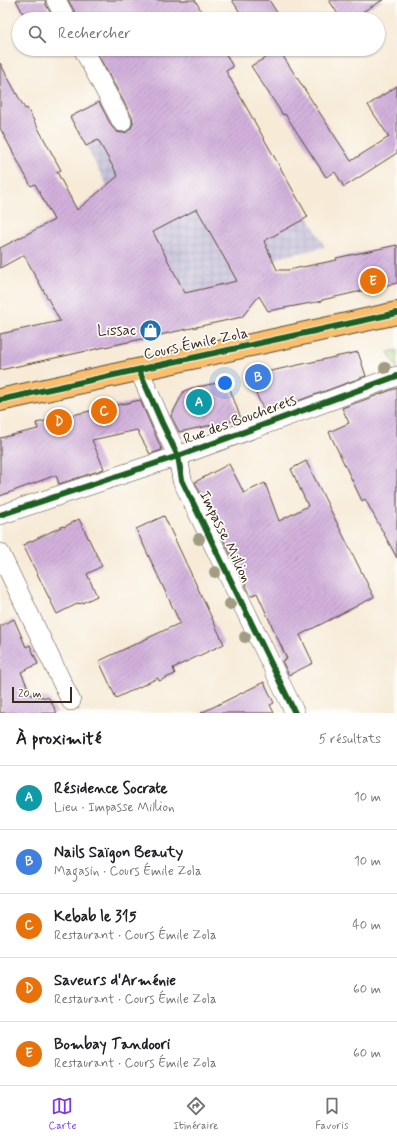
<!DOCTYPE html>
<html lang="fr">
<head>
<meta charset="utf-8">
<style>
  :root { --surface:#fff; --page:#f6f6f6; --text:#202124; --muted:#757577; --line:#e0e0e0; --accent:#7c3aed }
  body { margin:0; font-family:Mynerve,sans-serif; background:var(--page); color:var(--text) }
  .scale { position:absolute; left:12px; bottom:10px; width:60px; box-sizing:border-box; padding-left:4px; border:2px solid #3b2a1e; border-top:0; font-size:11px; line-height:14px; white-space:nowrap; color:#3b2a1e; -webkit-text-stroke:3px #fdfcf7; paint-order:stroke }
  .you { position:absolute; left:225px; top:383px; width:14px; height:14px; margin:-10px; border:3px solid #fff; border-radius:50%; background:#1a73e8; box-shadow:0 0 0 6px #1a73e833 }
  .badge { display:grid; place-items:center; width:26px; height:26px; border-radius:50%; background:var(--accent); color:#fff; font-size:13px; font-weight:700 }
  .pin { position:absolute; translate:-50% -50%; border:2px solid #fff; box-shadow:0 1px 4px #0006 }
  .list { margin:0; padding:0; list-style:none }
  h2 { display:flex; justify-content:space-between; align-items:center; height:52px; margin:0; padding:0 16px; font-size:17px }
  h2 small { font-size:13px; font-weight:400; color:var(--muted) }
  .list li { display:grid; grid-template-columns:26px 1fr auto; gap:12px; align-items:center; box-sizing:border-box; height:64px; padding:0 16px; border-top:1px solid var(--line) }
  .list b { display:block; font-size:15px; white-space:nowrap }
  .list p { margin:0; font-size:13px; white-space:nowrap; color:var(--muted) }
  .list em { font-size:13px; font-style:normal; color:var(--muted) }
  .icon { flex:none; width:22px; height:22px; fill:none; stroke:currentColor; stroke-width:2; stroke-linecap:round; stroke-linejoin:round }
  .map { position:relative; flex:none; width:397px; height:713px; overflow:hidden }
  .search { position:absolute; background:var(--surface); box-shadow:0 1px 3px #0004; left:12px; right:12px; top:12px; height:44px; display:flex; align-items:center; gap:10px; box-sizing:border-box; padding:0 14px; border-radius:22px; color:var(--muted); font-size:15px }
  .sheet { height:372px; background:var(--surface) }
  nav { display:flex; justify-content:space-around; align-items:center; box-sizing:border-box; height:56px; border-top:1px solid var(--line); background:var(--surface); font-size:11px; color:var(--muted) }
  nav a { display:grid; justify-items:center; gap:2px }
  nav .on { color:var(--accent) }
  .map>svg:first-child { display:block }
  .industrial { fill:url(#industrial-grid) }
  .green { fill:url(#green-dots); stroke:#728050 }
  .building { fill:url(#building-hatch); fill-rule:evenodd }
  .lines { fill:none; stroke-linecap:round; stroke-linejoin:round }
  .minor-casing { stroke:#57473a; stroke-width:20 }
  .primary-casing { stroke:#57473a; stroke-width:24 }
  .minor { stroke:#fff; stroke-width:19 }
  .primary { stroke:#f9bf6d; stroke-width:22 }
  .cycleway-casing { stroke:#fdfcf7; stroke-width:8 }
  .cycleway { stroke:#1b5e20; stroke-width:6 }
  .tree { fill:#a29d82 }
  .labels { text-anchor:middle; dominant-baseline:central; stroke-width:3.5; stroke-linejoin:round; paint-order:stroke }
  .poi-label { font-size:15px; fill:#3b2a1e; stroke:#fdfcf7; text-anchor:end }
  .street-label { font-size:15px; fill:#3b2a1e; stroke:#fdfcf7 }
</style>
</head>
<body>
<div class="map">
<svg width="397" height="713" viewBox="0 0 397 713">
  <defs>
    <pattern id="industrial-grid" width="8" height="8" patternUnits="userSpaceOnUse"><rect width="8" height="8" fill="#c5c0da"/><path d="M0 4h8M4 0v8" fill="none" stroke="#aaa5bb"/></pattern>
    <pattern id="green-dots" width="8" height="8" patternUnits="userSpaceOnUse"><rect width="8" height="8" fill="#aad682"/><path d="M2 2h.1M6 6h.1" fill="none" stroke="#93b870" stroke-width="1.8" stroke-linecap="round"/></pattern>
    <pattern id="building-hatch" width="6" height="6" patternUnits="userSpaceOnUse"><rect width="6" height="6" fill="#d2b1dc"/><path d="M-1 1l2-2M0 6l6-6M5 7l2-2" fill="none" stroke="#b598bc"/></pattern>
  </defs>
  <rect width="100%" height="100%" fill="#fdfcf7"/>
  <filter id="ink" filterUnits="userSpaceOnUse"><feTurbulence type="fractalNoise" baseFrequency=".025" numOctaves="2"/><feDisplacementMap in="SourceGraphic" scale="8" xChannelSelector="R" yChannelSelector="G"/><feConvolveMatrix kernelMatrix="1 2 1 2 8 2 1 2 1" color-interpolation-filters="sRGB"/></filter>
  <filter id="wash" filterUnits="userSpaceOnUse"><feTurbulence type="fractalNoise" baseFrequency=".012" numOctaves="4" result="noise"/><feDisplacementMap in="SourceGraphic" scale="16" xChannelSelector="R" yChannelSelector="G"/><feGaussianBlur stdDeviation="0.9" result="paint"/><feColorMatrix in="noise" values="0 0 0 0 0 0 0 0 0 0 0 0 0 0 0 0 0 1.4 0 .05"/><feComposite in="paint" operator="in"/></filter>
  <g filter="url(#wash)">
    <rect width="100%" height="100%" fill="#f7ebd8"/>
    <path class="industrial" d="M214,49L325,247L277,258L274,263L276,273L166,297L86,146L157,108Z"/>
    <path class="green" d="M397,350V369L388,352Z"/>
    <g id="blocks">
      <g class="building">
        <path d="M16,0H45L46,5L54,19H26Z"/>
        <path d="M68,0H195L206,19H77L76,14Z"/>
        <path d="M232,0H269L281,19H246L244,16L241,14Z"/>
        <path d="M329,0H383L350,19H341Z"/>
        <path d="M95,49H223L233,67L226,71L308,217L264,241L277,270H288L337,260L336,258L397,245V283L322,300V301L268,311L259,296L242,317L0,370V334L60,321L24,255L0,268V248L54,220L35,184L31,186L0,128V63L25,109L27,108L61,170L57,172L77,210L118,176L98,140L86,146L70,117L99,102L112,127L117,132L122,133L127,132L131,128L133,123L132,117ZM197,209L237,281L185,293L153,232Z"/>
        <path d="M279,50L351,161L389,137L368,105L397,86V153L344,187L335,172L326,177L285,114L283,115L251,66Z"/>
        <path d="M358,352L366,376L265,413L248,376Z"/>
        <path d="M227,381L241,419L179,432L171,416L184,391L192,388Z"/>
        <path d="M397,388V558L365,499L362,501L329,432L349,423L342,408Z"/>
        <path d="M140,400L162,450L150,454L137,430L92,440L104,469L59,484L56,475L0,496V438L38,429L36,423Z"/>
        <path d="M306,461L374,597L300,635L313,663L289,675L282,661L287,659L257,593L251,596L195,482L229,464L244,493L265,483L279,521L308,506L291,469Z"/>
        <path d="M164,516L224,644L173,668L175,674L159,681L158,678L116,698L99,661L180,623L136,529Z"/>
        <path d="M79,519L102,566L87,574L97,596L80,604L79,603L57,614L23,545L63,526L64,527Z"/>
        <path d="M14,619L26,647L30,645L38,664L21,672L31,695L49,698L57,713H0V626Z"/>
        <path d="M264,682L274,703L270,705L274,713H201Z"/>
      </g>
    </g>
  </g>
  <g filter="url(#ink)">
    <use href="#blocks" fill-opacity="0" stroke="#57473a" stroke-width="1"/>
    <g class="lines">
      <defs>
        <g id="minor">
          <path d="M56,0L66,19"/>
          <path d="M83,49L122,122"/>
          <path d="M139,370L162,423L178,456L182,480L295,713"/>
          <path d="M0,515L181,455L397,376"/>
          <path d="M0,553L71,701"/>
        </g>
        <path id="primary" d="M0,400L397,313"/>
      </defs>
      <use href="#minor" class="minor-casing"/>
      <use href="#primary" class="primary-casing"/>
      <use href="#minor" class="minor"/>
      <use href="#primary" class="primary"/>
      <defs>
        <g id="cycleway">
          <path d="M139,370L162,423L178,456L182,480L295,713"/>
          <path d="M0,400L397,313"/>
          <path d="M0,515L181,455L397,376"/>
        </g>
      </defs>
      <use href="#cycleway" class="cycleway-casing"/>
      <use href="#cycleway" class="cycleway"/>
    </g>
    <g class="tree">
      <circle cx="385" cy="368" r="6"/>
      <circle cx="199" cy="539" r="6"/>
      <circle cx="215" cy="572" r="6"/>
      <circle cx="230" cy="604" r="6"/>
      <circle cx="245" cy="637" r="6"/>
    </g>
  </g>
  <defs>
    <symbol id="shop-disc" viewBox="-11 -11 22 22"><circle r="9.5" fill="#1f6fb2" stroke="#fdfcf7"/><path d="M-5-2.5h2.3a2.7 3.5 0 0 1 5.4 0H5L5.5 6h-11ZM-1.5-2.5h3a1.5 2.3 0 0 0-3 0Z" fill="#fff"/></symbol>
  </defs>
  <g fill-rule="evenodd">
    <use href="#shop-disc" x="138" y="318" width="25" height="25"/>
  </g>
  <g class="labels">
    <g class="poi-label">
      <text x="136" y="331">Lissac</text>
    </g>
    <g class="street-label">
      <text transform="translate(196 344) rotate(-12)">Cours Émile Zola</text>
      <text transform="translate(240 420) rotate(-20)">Rue des Boucherets</text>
      <text transform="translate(225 537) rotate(64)">Impasse Million</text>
    </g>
  </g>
</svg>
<div class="scale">20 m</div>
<div class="you"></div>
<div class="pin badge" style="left:199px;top:402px;background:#0f9aa8">A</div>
<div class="pin badge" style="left:258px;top:377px;background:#3f7fe0">B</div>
<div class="pin badge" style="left:104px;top:411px;background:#e8710a">C</div>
<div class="pin badge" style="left:59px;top:422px;background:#e8710a">D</div>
<div class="pin badge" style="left:373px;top:281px;background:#e8710a">E</div>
<div class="search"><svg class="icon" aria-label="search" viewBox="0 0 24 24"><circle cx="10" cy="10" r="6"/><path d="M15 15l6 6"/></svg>Rechercher</div>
</div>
<section class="sheet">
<h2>À proximité<small>5 résultats</small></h2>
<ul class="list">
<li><span class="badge" style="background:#0f9aa8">A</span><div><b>Résidence Socrate</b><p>Lieu · Impasse Million</p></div><em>10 m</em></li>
<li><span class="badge" style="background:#3f7fe0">B</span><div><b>Nails Saïgon Beauty</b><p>Magasin · Cours Émile Zola</p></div><em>10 m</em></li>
<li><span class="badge" style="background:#e8710a">C</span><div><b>Kebab le 315</b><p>Restaurant · Cours Émile Zola</p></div><em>40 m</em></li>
<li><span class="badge" style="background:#e8710a">D</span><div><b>Saveurs d'Arménie</b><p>Restaurant · Cours Émile Zola</p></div><em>60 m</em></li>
<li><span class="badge" style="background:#e8710a">E</span><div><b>Bombay Tandoori</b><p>Restaurant · Cours Émile Zola</p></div><em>60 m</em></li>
</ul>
</section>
<nav>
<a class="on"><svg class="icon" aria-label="map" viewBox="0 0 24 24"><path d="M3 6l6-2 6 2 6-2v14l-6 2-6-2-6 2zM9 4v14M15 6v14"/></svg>Carte</a>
<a><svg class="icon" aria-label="directions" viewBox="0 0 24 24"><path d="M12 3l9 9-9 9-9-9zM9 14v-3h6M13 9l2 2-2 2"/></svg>Itinéraire</a>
<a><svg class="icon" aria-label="saved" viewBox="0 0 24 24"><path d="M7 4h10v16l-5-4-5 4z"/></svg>Favoris</a>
</nav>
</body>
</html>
